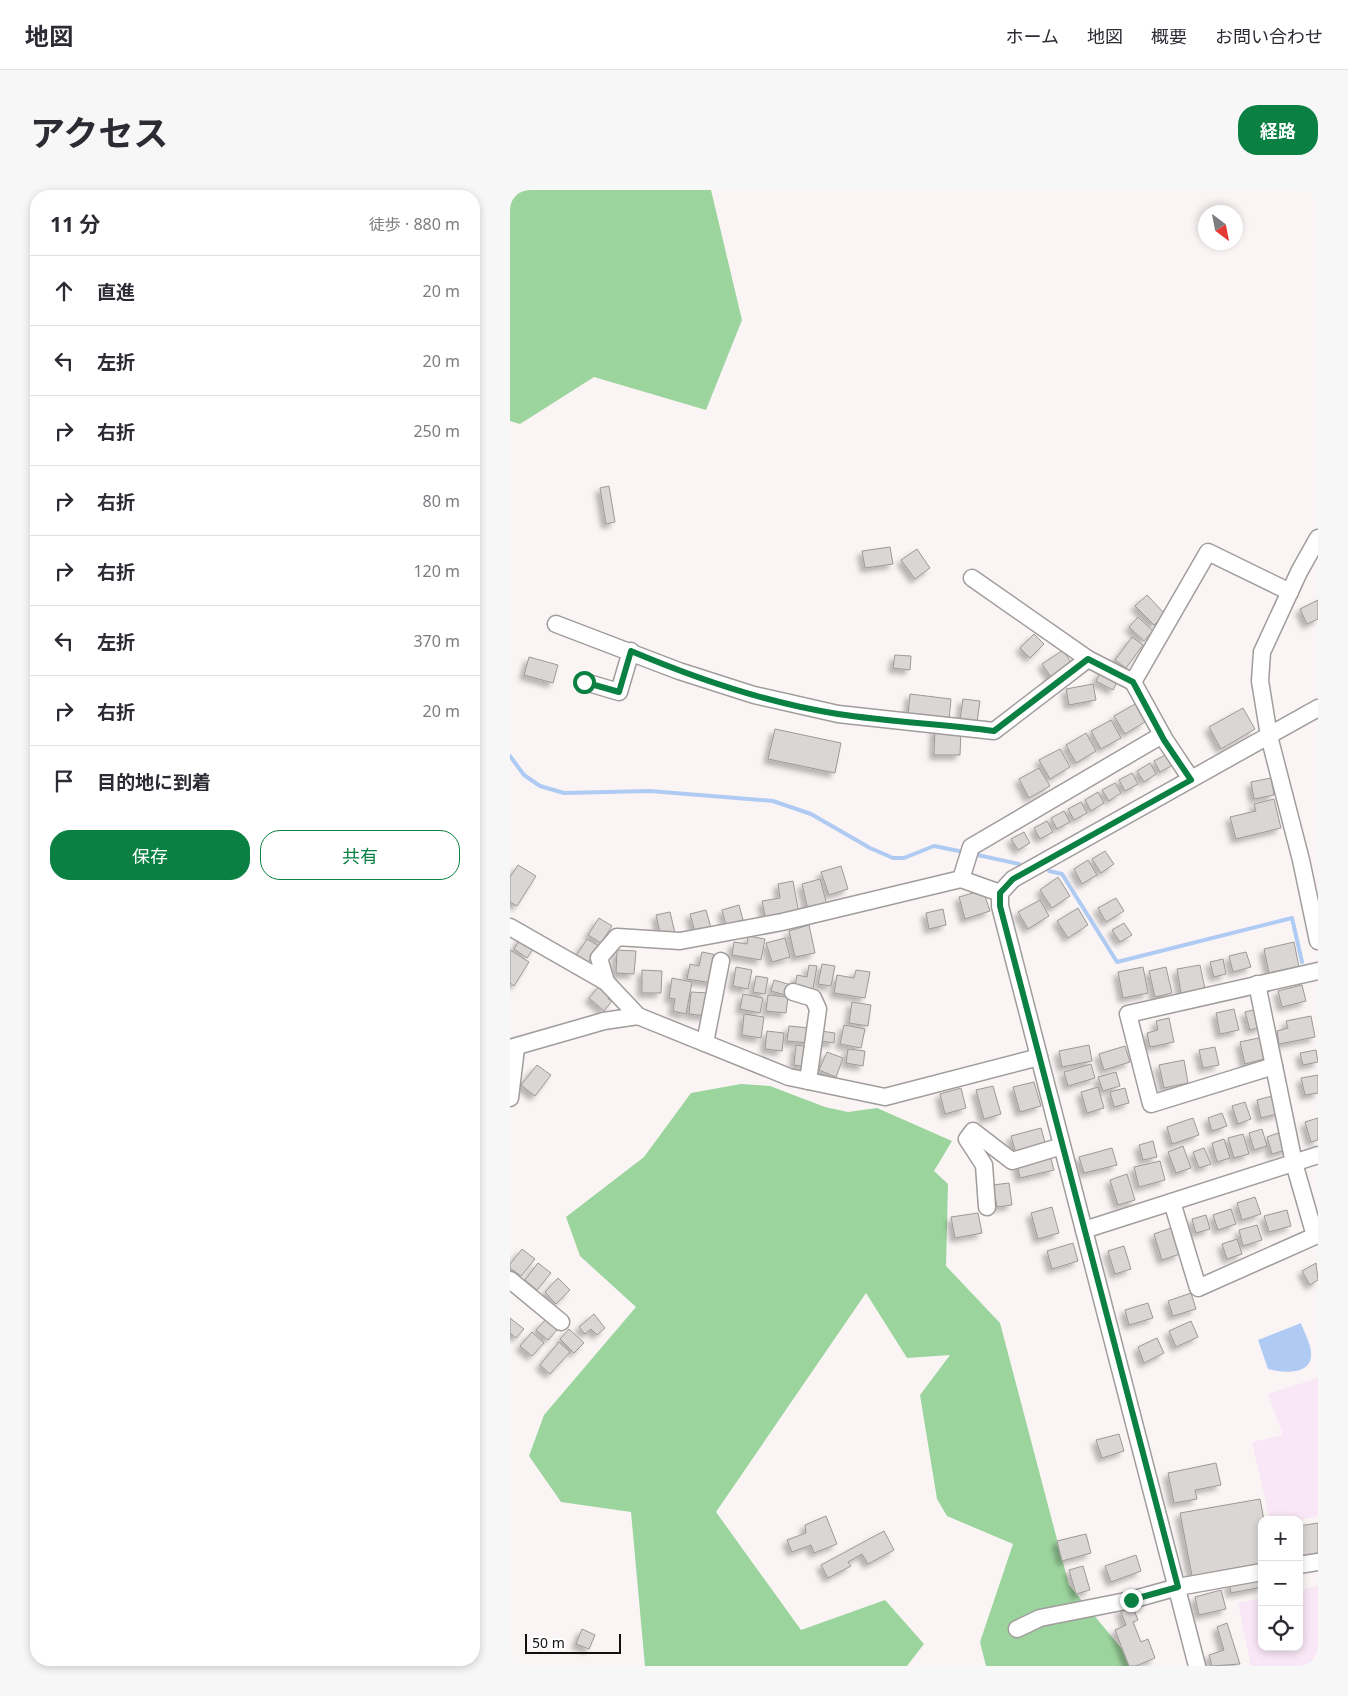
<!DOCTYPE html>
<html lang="ja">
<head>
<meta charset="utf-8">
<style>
  :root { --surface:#fff; --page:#f7f7f7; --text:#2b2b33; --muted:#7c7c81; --line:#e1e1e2; --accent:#0b8043 }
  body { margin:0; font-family:"Noto Sans","Noto Sans JP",sans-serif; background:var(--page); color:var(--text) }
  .controls { position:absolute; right:15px; bottom:15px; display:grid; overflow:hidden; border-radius:10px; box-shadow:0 2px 8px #0003 }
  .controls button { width:45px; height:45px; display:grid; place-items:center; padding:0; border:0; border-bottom:1px solid var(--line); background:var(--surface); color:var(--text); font:25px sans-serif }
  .compass { position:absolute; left:688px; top:15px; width:45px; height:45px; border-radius:50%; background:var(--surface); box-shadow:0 2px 8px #0003; rotate:148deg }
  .scale { position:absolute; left:15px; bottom:12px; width:96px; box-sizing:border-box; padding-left:5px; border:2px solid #11100f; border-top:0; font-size:14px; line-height:18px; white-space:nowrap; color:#11100f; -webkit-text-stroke:4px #fff; paint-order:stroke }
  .stop { position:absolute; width:15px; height:15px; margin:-11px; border:4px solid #0b8043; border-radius:50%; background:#fff }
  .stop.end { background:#0b8043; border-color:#fff; box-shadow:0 1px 5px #0008 }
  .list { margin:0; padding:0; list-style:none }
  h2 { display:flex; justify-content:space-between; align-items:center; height:65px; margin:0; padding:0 20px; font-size:21px }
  h2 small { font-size:16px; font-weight:400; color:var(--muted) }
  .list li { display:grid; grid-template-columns:32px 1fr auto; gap:15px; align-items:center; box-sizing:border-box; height:70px; padding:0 20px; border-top:1px solid var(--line) }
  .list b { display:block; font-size:19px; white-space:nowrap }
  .list em { font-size:16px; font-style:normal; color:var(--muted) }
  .actions { display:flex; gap:10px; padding:15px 20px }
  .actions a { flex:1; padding:11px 0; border:1px solid var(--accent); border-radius:20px; text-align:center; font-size:18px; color:var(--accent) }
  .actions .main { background:var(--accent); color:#fff }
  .icon { flex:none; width:28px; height:28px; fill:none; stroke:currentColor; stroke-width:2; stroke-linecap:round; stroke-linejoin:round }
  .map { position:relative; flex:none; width:808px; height:1476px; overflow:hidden; border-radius:20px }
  header { display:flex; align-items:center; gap:30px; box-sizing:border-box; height:70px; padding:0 25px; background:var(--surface); border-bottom:1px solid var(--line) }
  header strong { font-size:24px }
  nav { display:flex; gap:28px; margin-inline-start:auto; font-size:18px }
  .intro { display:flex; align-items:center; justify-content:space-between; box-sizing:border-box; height:120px; padding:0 30px }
  h1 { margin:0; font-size:35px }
  .button { padding:12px 22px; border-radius:20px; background:var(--accent); color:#fff; font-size:18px; font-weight:700 }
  main { display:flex; gap:30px; padding:0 30px }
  aside { flex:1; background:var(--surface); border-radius:20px; box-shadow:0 2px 8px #0003 }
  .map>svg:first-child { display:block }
  .education { fill:#f9e6f6 }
  .green { fill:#9cd49d }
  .water { fill:#b0cbf3 }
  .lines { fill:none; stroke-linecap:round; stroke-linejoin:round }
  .stream { stroke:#b0cbf3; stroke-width:4 }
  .building { fill:#dad6d4; stroke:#9c9997; filter:url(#shadow) }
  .minor-casing { stroke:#a19d9c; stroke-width:19 }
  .minor { stroke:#fff; stroke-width:16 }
  .route { stroke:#0b8043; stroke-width:6 }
</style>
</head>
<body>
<header>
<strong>地図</strong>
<nav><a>ホーム</a><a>地図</a><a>概要</a><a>お問い合わせ</a></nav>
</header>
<div class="intro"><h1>アクセス</h1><a class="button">経路</a></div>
<main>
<aside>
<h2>11 分<small>徒歩 · 880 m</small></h2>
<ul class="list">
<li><svg class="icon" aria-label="ahead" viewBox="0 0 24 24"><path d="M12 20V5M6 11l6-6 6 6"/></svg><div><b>直進</b></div><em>20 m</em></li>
<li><svg class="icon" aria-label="left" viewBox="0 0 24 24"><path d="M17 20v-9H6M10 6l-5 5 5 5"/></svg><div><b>左折</b></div><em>20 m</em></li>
<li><svg class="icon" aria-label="right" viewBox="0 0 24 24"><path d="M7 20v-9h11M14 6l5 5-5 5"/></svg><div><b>右折</b></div><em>250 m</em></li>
<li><svg class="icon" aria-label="right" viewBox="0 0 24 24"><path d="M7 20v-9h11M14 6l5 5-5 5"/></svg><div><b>右折</b></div><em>80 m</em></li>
<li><svg class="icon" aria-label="right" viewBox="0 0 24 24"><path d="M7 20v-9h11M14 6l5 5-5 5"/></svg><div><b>右折</b></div><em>120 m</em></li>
<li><svg class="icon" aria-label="left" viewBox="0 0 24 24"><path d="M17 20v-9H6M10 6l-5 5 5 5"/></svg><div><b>左折</b></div><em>370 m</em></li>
<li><svg class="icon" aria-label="right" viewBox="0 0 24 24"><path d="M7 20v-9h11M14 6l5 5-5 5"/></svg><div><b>右折</b></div><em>20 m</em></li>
<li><svg class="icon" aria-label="arrive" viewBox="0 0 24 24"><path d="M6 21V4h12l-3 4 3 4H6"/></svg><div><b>目的地に到着</b></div></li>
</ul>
<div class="actions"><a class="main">保存</a><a>共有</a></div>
</aside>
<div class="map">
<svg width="808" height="1476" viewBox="0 0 808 1476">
  <defs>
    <filter id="shadow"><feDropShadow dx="-4.5" dy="4.5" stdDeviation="2.5" flood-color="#0004"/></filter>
  </defs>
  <rect width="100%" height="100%" fill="#faf5f4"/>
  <g class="education">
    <path d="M808,1188V1326L789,1330H760L742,1252L773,1245L758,1204Z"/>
    <path d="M808,1396V1476H741L728,1413L752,1408V1457H789V1400Z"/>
  </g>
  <g class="green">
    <path d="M0,0H201L232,130L196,220L84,187L10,234L0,231Z"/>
    <path d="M231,894L260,896L315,917L338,922L367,918L442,951L424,981L438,994L436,1076L490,1133L559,1395L626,1476H476L470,1452L503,1354L437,1326L427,1309L410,1205L440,1165L397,1168L356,1103L206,1322L291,1440L375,1410L414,1454L397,1476H135L121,1322L51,1312L19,1266L34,1225L126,1117L70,1066L56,1027L134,967L181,903Z"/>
  </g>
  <path class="water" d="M791,1133C794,1142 801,1154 801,1163C803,1186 771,1183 758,1179L748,1150Z"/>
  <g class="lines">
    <g class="stream">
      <path d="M0,566L14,585L30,596L54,603L140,601L263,611L301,624L360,658L383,668H394L424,656L454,662"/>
      <path d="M463,664L509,674"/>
      <path d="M539,681L552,684L607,772L782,728L792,772"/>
    </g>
  </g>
  <g class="building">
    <path d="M99,296L105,332L96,334L90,298Z"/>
    <path d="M380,357L383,374L355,378L352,361Z"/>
    <path d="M407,359L420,378L405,389L391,370Z"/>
    <path d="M637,405L655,424L644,435L625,416Z"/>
    <path d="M808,410V429L797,434L790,419Z"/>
    <path d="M628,427L643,441L634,451L619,437Z"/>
    <path d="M524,444L534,454L520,468L510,458Z"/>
    <path d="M622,447L633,455L616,478L605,470Z"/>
    <path d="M553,460L564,477L543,490L532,474Z"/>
    <path d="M385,465L401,466L400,480L383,478Z"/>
    <path d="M19,467L48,475L43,493L14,485Z"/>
    <path d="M591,481L608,490L603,500L586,491Z"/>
    <path d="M583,494L586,510L559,515L556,499Z"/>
    <path d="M400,504L441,509L439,530L398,526Z"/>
    <path d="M453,509L470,511L467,532L450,530Z"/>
    <path d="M625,514L635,532L615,544L604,526Z"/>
    <path d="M733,518L745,539L711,559L699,537Z"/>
    <path d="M601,530L611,548L591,559L581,541Z"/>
    <path d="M425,538L451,539L450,565H424Z"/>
    <path d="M265,539L331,553L325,583L258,569Z"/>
    <path d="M576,543L586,561L566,573L556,555Z"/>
    <path d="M550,559L560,577L540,589L529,570Z"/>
    <path d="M657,564L663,575L650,582L644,571Z"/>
    <path d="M640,573L646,584L634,592L627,581Z"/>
    <path d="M529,578L540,596L519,608L509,589Z"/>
    <path d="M622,583L628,594L615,601L609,590Z"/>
    <path d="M761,588L764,605L744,609L741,592Z"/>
    <path d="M605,593L611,603L599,611L592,600Z"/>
    <path d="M588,602L594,613L581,621L575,610Z"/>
    <path d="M764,609L771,638L726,649L720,627L746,621L744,614Z"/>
    <path d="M571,612L577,623L564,630L558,619Z"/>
    <path d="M554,621L560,632L547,639L541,628Z"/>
    <path d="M537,631L543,642L530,649L524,638Z"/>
    <path d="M514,642L520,653L508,660L501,649Z"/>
    <path d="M595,661L604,674L591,683L582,669Z"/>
    <path d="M578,670L587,685L572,694L564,679Z"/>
    <path d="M8,675L26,686L7,716L0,712V687Z"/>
    <path d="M331,676L338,699L319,705L311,682Z"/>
    <path d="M548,687L560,706L542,718L530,700Z"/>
    <path d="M310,689L317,715L298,720L292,694Z"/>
    <path d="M283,691L289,724L256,730L252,711L270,708L268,694Z"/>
    <path d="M473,700L480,721L455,729L449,707Z"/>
    <path d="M606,708L614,721L596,732L588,718Z"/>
    <path d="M530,710L539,726L518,739L508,722Z"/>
    <path d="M229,715L233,730L216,735L212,720Z"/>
    <path d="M568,718L578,735L558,748L547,731Z"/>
    <path d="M433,719L436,735L419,739L416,723Z"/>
    <path d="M196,720L201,738L185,742L180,724Z"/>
    <path d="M160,722L165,743L151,747L146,725Z"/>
    <path d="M89,728L102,736L91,753L78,745Z"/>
    <path d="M614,733L622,745L610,752L602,740Z"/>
    <path d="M299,735L305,763L285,767L279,741Z"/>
    <path d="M238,746L255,749L251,770L222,765L224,752L237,754Z"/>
    <path d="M11,747L25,756L17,768L4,759Z"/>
    <path d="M275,748L280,767L262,772L256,753Z"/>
    <path d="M77,749L89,756L77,774L66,766Z"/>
    <path d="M784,752L789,777L759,783L754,759Z"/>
    <path d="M0,760L19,772L4,796L0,793Z"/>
    <path d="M107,760L126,761L124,784L106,783Z"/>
    <path d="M192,762L207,765L203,793L177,789L180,774L189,776Z"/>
    <path d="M736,762L741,777L723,782L719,766Z"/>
    <path d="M713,769L716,784L704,787L700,772Z"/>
    <path d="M312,774L325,776L321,796L308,794Z"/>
    <path d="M299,775L307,776L302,804L285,796L287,785L297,787Z"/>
    <path d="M690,775L695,799L671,803L667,779Z"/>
    <path d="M226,777L242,780L238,799L223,796Z"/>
    <path d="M633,777L638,803L613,808L608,782Z"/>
    <path d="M656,777L662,803L645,807L639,781Z"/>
    <path d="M132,780L152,781L151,803H132Z"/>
    <path d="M346,780L360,782L355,808L324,803L327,785L344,788Z"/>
    <path d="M246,786L258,788L255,804L243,802Z"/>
    <path d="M162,788L182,792L176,824L163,821L165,809L159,808Z"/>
    <path d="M264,790L281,795L279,806L261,801Z"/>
    <path d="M90,795L102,804L98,809L102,811L94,821L79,808Z"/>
    <path d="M792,795L796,811L772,817L768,801Z"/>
    <path d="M181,802L199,803L197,826L179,824Z"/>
    <path d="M233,804L253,808L250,823L230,819Z"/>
    <path d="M258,805L278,807L276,823L256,821Z"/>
    <path d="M342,812L361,815L358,836L339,833Z"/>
    <path d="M724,819L729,840L710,844L706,823Z"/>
    <path d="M748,819L752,837L740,840L735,822Z"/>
    <path d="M234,824L254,827L251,848L232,845Z"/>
    <path d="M801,826L805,847L769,854L767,841L778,838L776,831Z"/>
    <path d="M659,828L664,852L640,857L637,843L648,840L646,831Z"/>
    <path d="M334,835L355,839L351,858L330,854Z"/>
    <path d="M279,836L300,838L299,853L277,851Z"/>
    <path d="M257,841L274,843L272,861L255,859Z"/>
    <path d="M311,841L325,843L324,853L310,851Z"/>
    <path d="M753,847L758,868L735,874L730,852Z"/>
    <path d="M286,855L299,857L296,877L284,875Z"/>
    <path d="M579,855L582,871L552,877L549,861Z"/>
    <path d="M615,856L620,872L594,880L589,864Z"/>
    <path d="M705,857L709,875L693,878L689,860Z"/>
    <path d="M338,859L355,861L353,876L336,873Z"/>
    <path d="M806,860L808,872L793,875L790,863Z"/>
    <path d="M317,862L333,868L326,887L309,880Z"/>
    <path d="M674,870L678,893L654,898L649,875Z"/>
    <path d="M581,874L585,888L558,896L554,882Z"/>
    <path d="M27,875L41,885L25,906L11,895Z"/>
    <path d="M606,882L610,896L593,901L588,887Z"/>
    <path d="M808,885V903L795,905L791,888Z"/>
    <path d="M524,892L531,916L510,922L503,897Z"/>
    <path d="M483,896L491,924L474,929L466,900Z"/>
    <path d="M588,897L594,918L577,923L571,902Z"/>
    <path d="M451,898L456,918L435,924L430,904Z"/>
    <path d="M615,898L619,913L604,917L600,902Z"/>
    <path d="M766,905L771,923L751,928L747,910Z"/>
    <path d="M735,912L741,929L728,934L722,916Z"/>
    <path d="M712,923L717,936L702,941L698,928Z"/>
    <path d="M683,928L689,945L662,954L657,937Z"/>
    <path d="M808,928V950L801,952L795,932Z"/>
    <path d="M531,938L536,956L506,964L501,946Z"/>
    <path d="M752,939L757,956L744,960L739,943Z"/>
    <path d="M774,941L779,959L762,964L757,947Z"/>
    <path d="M733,944L739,964L724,968L718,948Z"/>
    <path d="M714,949L720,968L707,972L702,953Z"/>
    <path d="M643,951L647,967L633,970L629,955Z"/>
    <path d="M673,956L681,978L666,983L658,962Z"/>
    <path d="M602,958L607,975L574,983L569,967Z"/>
    <path d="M694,958L701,974L689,978L683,962Z"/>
    <path d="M540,965L544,980L510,988L507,973Z"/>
    <path d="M650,971L655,990L629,997L624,977Z"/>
    <path d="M617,984L625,1010L608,1015L600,990Z"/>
    <path d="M499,993L502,1015L487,1017L483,995Z"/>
    <path d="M745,1007L751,1024L732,1030L727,1013Z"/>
    <path d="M542,1017L549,1043L528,1049L521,1023Z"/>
    <path d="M721,1019L726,1034L708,1040L703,1025Z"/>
    <path d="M777,1020L781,1036L759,1042L754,1026Z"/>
    <path d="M468,1023L472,1043L445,1048L441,1027Z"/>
    <path d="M696,1025L700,1039L686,1043L682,1029Z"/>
    <path d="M747,1035L752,1050L733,1056L729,1040Z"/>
    <path d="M661,1038L670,1064L652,1070L644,1044Z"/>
    <path d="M727,1049L732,1064L717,1069L712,1054Z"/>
    <path d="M563,1053L568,1071L542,1079L537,1061Z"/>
    <path d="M614,1056L621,1079L605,1084L598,1061Z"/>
    <path d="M12,1059L25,1069L11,1086L0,1078V1074Z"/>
    <path d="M28,1073L41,1083L27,1100L15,1090Z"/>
    <path d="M806,1073L808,1090L800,1095L792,1081Z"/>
    <path d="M48,1088L60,1100L46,1114L35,1102Z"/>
    <path d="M681,1103L686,1119L663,1126L658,1111Z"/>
    <path d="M638,1113L643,1128L619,1135L615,1120Z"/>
    <path d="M84,1124L95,1138L87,1145L81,1139L75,1144L69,1137Z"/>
    <path d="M0,1128L14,1139L6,1148L0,1143Z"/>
    <path d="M35,1130L47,1140L38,1150L26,1140Z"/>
    <path d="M681,1131L688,1147L666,1157L659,1141Z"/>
    <path d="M59,1139L74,1153L64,1163L50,1149Z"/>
    <path d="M22,1142L34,1153L22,1166L10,1156Z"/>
    <path d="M647,1148L654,1163L634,1173L628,1157Z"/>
    <path d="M49,1152L60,1162L40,1184L30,1175Z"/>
    <path d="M609,1244L614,1261L592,1268L586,1250Z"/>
    <path d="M706,1273L711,1295L685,1300L687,1309L664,1313L658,1283Z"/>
    <path d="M750,1309L754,1330H752V1373L682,1386L670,1323Z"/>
    <path d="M316,1326L327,1354L304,1363L301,1355L282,1362L277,1350L296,1343L295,1335Z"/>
    <path d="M808,1333V1366L789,1370V1336Z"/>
    <path d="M374,1341L384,1360L358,1374L352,1364L338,1372L341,1376L318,1388L311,1375Z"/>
    <path d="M576,1344L581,1363L552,1371L547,1351Z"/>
    <path d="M626,1365L631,1381L601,1392L595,1376Z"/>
    <path d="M573,1376L580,1400L566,1404L559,1380Z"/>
    <path d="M752,1386V1397L721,1403L719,1393Z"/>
    <path d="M711,1400L716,1419L689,1425L685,1407Z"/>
    <path d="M622,1415L628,1430L623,1432L631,1452L638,1449L645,1468L626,1476H619L605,1440L616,1435L610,1420Z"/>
    <path d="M717,1433L730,1474L702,1476L699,1465L714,1460L707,1437Z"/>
    <path d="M72,1439L85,1445L79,1459L66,1454Z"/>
  </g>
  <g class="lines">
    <defs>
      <g id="minor">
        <path d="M808,348L789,382L752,462L750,491L759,546L791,670L808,751"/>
        <path d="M462,388L578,469L623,492L655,550L681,589"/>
        <path d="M46,434L169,481L244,505L328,524L484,541L578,469"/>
        <path d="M75,492L109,502L121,461"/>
        <path d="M623,492L698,362L780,402"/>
        <path d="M451,689L490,703"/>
        <path d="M0,737L96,792L128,826L279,887L375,907L529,867"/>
        <path d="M96,792L89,768L107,747L170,751L272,732L451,689L461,657L652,545"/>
        <path d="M283,802L303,808L308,819L298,891"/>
        <path d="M195,853L211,771"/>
        <path d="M0,858L94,831L128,826"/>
        <path d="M764,876L641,914L618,824L808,781"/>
        <path d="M0,908L6,858"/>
        <path d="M662,1012L688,1098L805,1046L784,973L747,794"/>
        <path d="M477,1017L474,975L457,949L463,941L502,971L552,956"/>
        <path d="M574,1040L808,965"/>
        <path d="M0,1090L51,1132"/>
        <path d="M789,1375L808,1372"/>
        <path d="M507,1439L530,1428L621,1410L668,1397L752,1382"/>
        <path d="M687,1476L490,716V703L503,689L808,518"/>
      </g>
    </defs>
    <use href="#minor" class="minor-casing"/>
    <use href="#minor" class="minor"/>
  </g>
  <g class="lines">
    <path class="route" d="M74,492L109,502L121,461C187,489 257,513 328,524C380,532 432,534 484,541L578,469L623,492L654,550L681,590L503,689L490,703V716L668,1397L621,1410"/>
  </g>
</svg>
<div class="controls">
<button>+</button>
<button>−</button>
<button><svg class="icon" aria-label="locate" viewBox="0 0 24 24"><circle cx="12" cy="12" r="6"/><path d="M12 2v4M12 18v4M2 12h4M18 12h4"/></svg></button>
</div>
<svg class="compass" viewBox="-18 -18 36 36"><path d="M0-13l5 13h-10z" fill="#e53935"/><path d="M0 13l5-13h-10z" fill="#7c7c81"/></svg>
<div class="scale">50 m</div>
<div class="stop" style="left:74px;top:492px"></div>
<div class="stop end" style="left:621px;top:1410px"></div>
</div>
</main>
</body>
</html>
